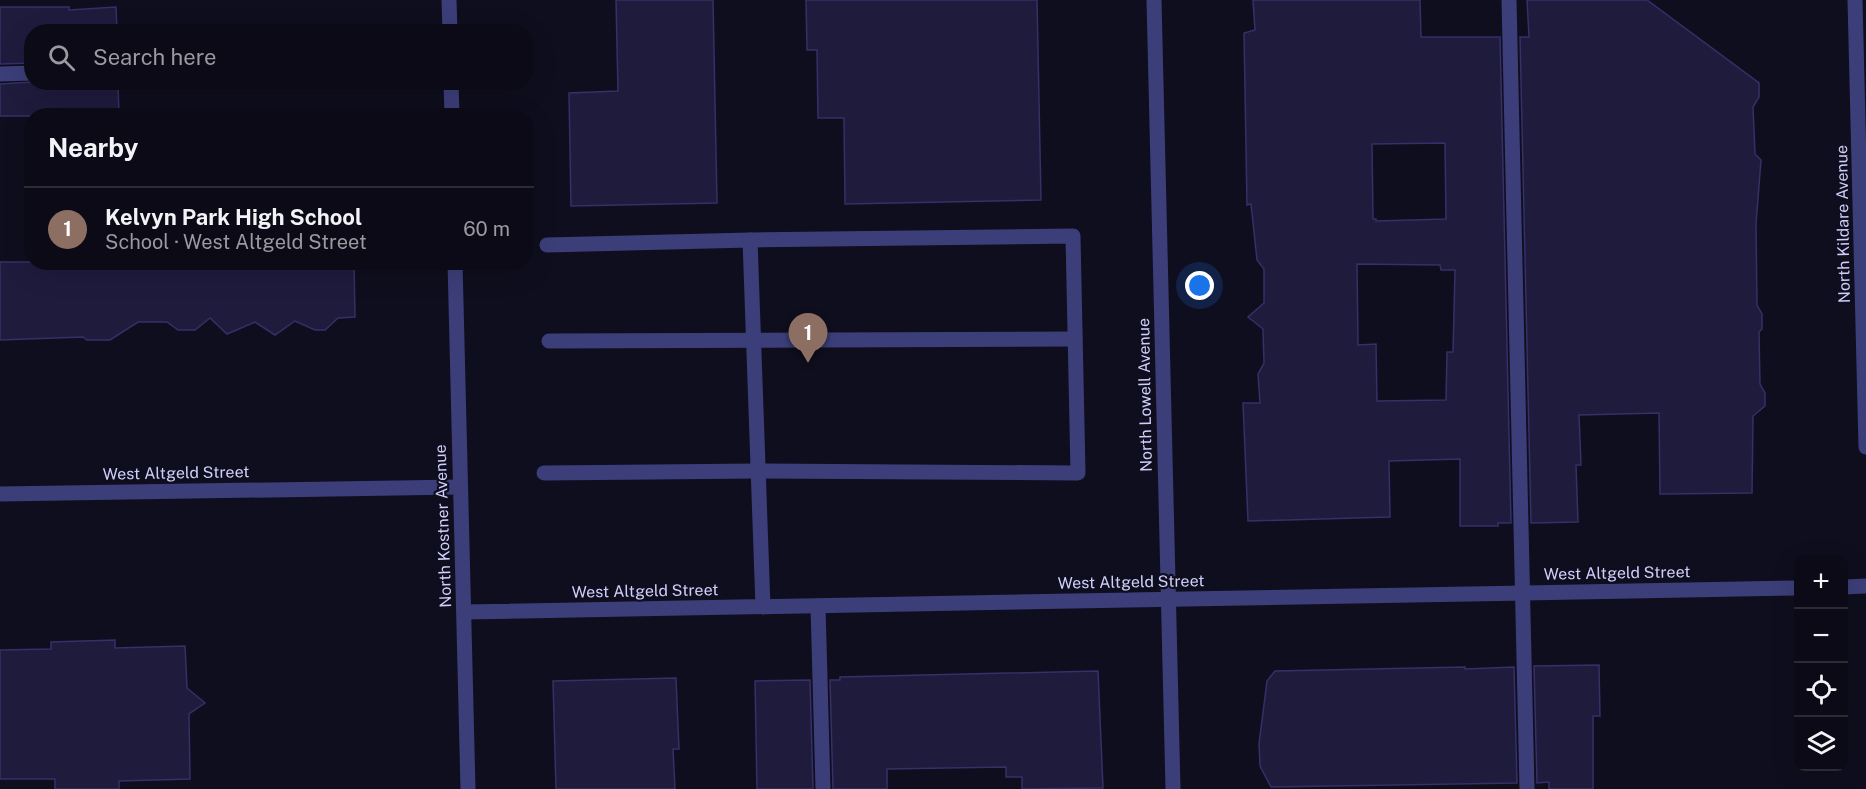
<!DOCTYPE html>
<html lang="en">
<head>
<meta charset="utf-8">
<style>
  :root { --surface:#0b0a16; --page:#14131f; --text:#f1f3f6; --muted:#9a9aa1; --line:#2b2b35; --accent:#11e0e5 }
  body { margin:0; font-family:"Public Sans",sans-serif; background:var(--page); color:var(--text) }
  .controls { position:absolute; right:18px; bottom:18px; display:grid; overflow:hidden; border-radius:12px; box-shadow:0 6px 24px #0002 }
  .controls button { width:54px; height:54px; display:grid; place-items:center; padding:0; border:0; border-bottom:2px solid var(--line); background:var(--surface); color:var(--text); font:30px sans-serif }
  .you { position:absolute; left:1200px; top:286px; width:21px; height:21px; margin:-15px; border:4px solid #fff; border-radius:50%; background:#1a73e8; box-shadow:0 0 0 9px #1a73e833 }
  .badge { display:grid; place-items:center; width:39px; height:39px; border-radius:50%; background:var(--accent); color:#fff; font-size:20px; font-weight:700 }
  .pin { position:absolute; translate:-50% -50px; filter:drop-shadow(0 2px 3px #0008) }
  .pin::after { content:''; position:absolute; top:32px; width:21px; height:18px; background:inherit; clip-path:polygon(0 0,100% 0,50% 100%) }
  .list { margin:0; padding:0; list-style:none }
  h2 { display:flex; justify-content:space-between; align-items:center; height:78px; margin:0; padding:0 24px; font-size:26px }
  h2 small { font-size:20px; font-weight:400; color:var(--muted) }
  .list li { display:grid; grid-template-columns:39px 1fr auto; gap:18px; align-items:center; box-sizing:border-box; height:84px; padding:0 24px; border-top:2px solid var(--line) }
  .list b { display:block; font-size:22px; white-space:nowrap }
  .list p { margin:0; font-size:20px; white-space:nowrap; color:var(--muted) }
  .list em { font-size:20px; font-style:normal; color:var(--muted) }
  .icon { flex:none; width:33px; height:33px; fill:none; stroke:currentColor; stroke-width:2; stroke-linecap:round; stroke-linejoin:round }
  .map { position:relative; flex:none; width:1866px; height:789px; overflow:hidden }
  .search { position:absolute; background:var(--surface); box-shadow:0 6px 24px #0002; left:24px; top:24px; width:510px; height:66px; display:flex; align-items:center; gap:15px; box-sizing:border-box; padding:0 21px; border-radius:24px; color:var(--muted); font-size:22px }
  .panel { position:absolute; background:var(--surface); box-shadow:0 6px 24px #0002; left:24px; top:108px; width:510px; height:162px; border-radius:24px }
  .map>svg:first-child { display:block }
  .building { fill:#1f1b3d; stroke:#362f68; stroke-width:1.5; fill-rule:evenodd }
  .lines { fill:none; stroke-linecap:round; stroke-linejoin:round }
  .minor { stroke:#3c3e79; stroke-width:15 }
  .labels { text-anchor:middle; dominant-baseline:central; stroke-width:4.5; stroke-linejoin:round; paint-order:stroke }
  .street-label { font-size:16px; fill:#d0cefb; stroke:#0f0e1e }
</style>
</head>
<body>
<div class="map">
<svg width="1866" height="789" viewBox="0 0 1866 789">
  <rect width="100%" height="100%" fill="#0f0e1e"/>
  <g class="building">
    <path d="M616,0H713L717,203L571,206L569,93L618,91Z"/>
    <path d="M806,0H1037L1041,200L845,204L844,118H818L817,50H807Z"/>
    <path d="M1253,0H1420L1421,37H1500L1511,523H1498V526H1460V459L1389,461L1390,517L1248,521L1243,403H1260L1258,374L1264,363L1263,329L1248,317L1264,303V269L1257,260L1251,204L1247,205L1244,33L1255,30ZM1445,143L1446,219L1376,221V219H1373L1372,144ZM1357,264L1440,265L1441,270H1455L1453,352H1447L1446,400L1377,401L1376,344L1358,345Z"/>
    <path d="M1527,0H1647L1759,83V97L1753,107L1755,154L1761,160L1756,224L1757,305L1762,314V329L1759,332L1760,384L1765,393V406L1753,416L1752,493L1660,494L1659,413L1579,415L1581,465H1576L1578,522L1531,523L1520,37H1529Z"/>
    <path d="M0,7H69V10L116,7L117,32H32V63L0,64Z"/>
    <path d="M33,82H118L119,116H0V84Z"/>
    <path d="M0,262H354L355,317L338,318L325,330H315L295,321L275,335L255,322L227,334L210,318L195,330H178L167,322H138L110,340H87L83,337L0,340Z"/>
    <path d="M115,640V648L185,646L187,688L205,703L189,714L190,779L119,781V789H55V779H0V650L51,649V642Z"/>
    <path d="M1599,665L1600,716H1593V789H1549V782L1537,783L1534,666Z"/>
    <path d="M1465,667V669L1514,667L1517,783L1271,787L1260,766L1259,744L1267,681L1275,671Z"/>
    <path d="M1098,671L1103,788L1022,789V777H1006V767L887,769V789H833L830,680H840V677Z"/>
    <path d="M676,678L679,749H673L675,789H556L553,681Z"/>
    <path d="M810,680L813,789H757L755,681Z"/>
  </g>
  <g class="lines">
    <g class="minor">
      <path d="M449,0L450,32"/>
      <path d="M1154,0L1173,789"/>
      <path d="M1509,0L1527,789"/>
      <path d="M1855,0L1866,447"/>
      <path d="M0,74L32,73"/>
      <path d="M451,82L452,116"/>
      <path d="M547,245L750,240L763,607"/>
      <path d="M455,262L468,789"/>
      <path d="M549,341L1075,339"/>
      <path d="M544,473L758,471L1078,473L1073,236L750,240"/>
      <path d="M0,494L460,487"/>
      <path d="M1844,587L1866,586"/>
      <path d="M818,606L823,789"/>
      <path d="M464,612L1798,588"/>
    </g>
  </g>
  <g class="labels">
    <g class="street-label">
      <text transform="translate(1843 224) rotate(-91)">North Kildare Avenue</text>
      <text transform="translate(1145 395) rotate(-91)">North Lowell Avenue</text>
      <text transform="translate(176 473) rotate(-1)">West Altgeld Street</text>
      <text transform="translate(443 526) rotate(-92)">North Kostner Avenue</text>
      <text transform="translate(1617 573) rotate(-1)">West Altgeld Street</text>
      <text transform="translate(1131 582) rotate(-1)">West Altgeld Street</text>
      <text transform="translate(645 591) rotate(-1)">West Altgeld Street</text>
    </g>
  </g>
</svg>
<div class="controls">
<button>+</button>
<button>−</button>
<button><svg class="icon" aria-label="locate" viewBox="0 0 24 24"><circle cx="12" cy="12" r="6"/><path d="M12 2v4M12 18v4M2 12h4M18 12h4"/></svg></button>
<button><svg class="icon" aria-label="layers" viewBox="0 0 24 24"><path d="M12 4l9 5-9 5-9-5zM3 14l9 5 9-5"/></svg></button>
</div>
<div class="you"></div>
<div class="pin badge" style="left:808px;top:363px;background:#8d6e63">1</div>
<div class="search"><svg class="icon" aria-label="search" viewBox="0 0 24 24"><circle cx="10" cy="10" r="6"/><path d="M15 15l6 6"/></svg>Search here</div>
<section class="panel">
<h2>Nearby<small></small></h2>
<ul class="list">
<li><span class="badge" style="background:#8d6e63">1</span><div><b>Kelvyn Park High School</b><p>School · West Altgeld Street</p></div><em>60 m</em></li>
</ul>
</section>
</div>
</body>
</html>
